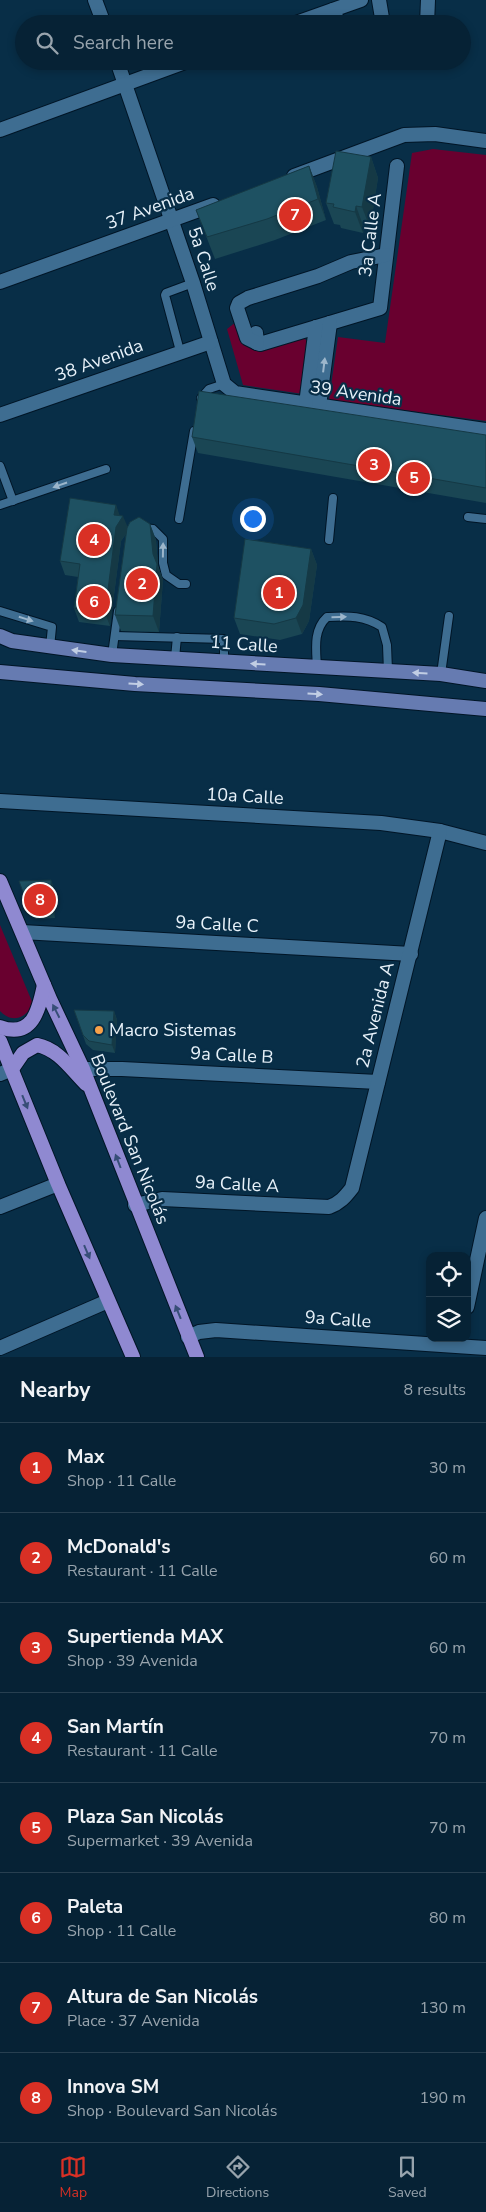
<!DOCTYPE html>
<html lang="en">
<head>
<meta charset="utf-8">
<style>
  :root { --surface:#062235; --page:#0f2a3d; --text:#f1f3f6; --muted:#98a4ad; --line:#273f50; --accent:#d93025 }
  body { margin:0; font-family:"Nunito Sans",sans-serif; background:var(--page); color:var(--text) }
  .controls { position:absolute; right:15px; bottom:15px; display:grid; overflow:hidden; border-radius:10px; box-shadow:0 2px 8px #0003 }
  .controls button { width:45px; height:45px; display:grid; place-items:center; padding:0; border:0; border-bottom:1px solid var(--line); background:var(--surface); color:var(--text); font:25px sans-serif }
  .you { position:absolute; left:252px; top:518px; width:18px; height:18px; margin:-12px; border:4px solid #fff; border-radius:50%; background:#1a73e8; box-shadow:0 0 0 8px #1a73e833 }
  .badge { display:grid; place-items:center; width:32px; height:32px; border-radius:50%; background:var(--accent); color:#fff; font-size:16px; font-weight:700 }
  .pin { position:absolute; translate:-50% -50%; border:2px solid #fff; box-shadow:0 1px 5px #0006 }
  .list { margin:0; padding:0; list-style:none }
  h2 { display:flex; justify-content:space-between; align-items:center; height:65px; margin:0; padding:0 20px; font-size:21px }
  h2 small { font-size:16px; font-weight:400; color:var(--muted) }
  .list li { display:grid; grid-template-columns:32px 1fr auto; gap:15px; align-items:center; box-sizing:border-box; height:90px; padding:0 20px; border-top:1px solid var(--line) }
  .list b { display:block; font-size:19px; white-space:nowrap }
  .list p { margin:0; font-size:16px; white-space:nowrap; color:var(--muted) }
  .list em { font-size:16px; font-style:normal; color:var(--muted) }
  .icon { flex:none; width:28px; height:28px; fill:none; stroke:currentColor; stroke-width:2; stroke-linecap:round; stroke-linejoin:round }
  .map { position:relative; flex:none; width:486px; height:1357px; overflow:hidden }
  .search { position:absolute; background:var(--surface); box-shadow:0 2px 8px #0003; left:15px; right:15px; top:15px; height:55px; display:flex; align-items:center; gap:12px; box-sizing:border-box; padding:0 18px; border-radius:28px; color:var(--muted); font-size:19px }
  .sheet { height:785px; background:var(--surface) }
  nav { display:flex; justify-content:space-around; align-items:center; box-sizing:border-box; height:70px; border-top:1px solid var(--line); background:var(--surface); font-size:14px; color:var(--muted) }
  nav a { display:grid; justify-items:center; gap:2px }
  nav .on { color:var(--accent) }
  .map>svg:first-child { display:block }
  .green { fill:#69002f }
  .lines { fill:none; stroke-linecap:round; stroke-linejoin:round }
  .service-casing { stroke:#001526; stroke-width:10 }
  .minor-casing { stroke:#001526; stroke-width:16 }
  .secondary-casing { stroke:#001526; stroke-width:16 }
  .primary-casing { stroke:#001526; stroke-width:16 }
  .service { stroke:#3e6d91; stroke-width:8 }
  .minor { stroke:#3e6d91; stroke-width:14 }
  .secondary { stroke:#667bb1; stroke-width:14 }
  .primary { stroke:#8f89d1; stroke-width:14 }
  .wall { fill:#1a4654 }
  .shaded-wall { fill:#153945 }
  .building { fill:#1e5162; stroke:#153945 }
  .oneway { fill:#9cb6cb }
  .oneway2 { fill:#c1cee4 }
  .oneway3 { fill:#374e77 }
  .poi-dot { fill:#f7a149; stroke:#082e47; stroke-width:2 }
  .labels { text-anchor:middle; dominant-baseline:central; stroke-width:4.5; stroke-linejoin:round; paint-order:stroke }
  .street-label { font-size:18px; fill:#e8f2fa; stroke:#082e47 }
  .poi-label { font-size:18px; fill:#e8f2fa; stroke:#082e47; text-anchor:start }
</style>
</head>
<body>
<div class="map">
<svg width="486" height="1357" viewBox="0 0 486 1357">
  <rect width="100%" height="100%" fill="#082e47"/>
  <g class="green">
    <path d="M433,149L486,155V421L329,400L338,337L385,343L412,153Z"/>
    <path d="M236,322L242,338H303L310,343L303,394L243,385L227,329Z"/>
    <path d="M0,925L33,1004C26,1018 12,1024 0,1011Z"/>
  </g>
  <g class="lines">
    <defs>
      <g id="service">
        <path d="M180,351L165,295L166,293L193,283"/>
        <path d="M201,398L209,389L224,384"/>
        <path d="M0,466L13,501"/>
        <path d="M0,505L106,469"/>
        <path d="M468,517L486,519"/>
        <path d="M179,519L194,431"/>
        <path d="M142,528L153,529L163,539V563L166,575L179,584H186"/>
        <path d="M329,540L333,498"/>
        <path d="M0,611L52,627L50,647"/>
        <path d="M115,636L224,639V662"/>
        <path d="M112,655L118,611"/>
        <path d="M175,658L177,637"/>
        <path d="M317,667C316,649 313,630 327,617C348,616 364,615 382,627L387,645L388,671"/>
        <path d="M441,674L449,616"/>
      </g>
      <g id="minor">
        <path d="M95,0L104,24"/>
        <path d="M379,0L383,24"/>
        <path d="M333,10L339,24"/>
        <path d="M293,24L361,0"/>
        <path d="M427,24L428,0"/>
        <path d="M117,61L193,283L224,384L235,393L486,430"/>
        <path d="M0,130L188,61"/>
        <path d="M294,176L404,135L435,134L486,141"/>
        <path d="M0,282L213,205"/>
        <path d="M256,333L257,343L260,344L380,308L397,166"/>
        <path d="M257,343L247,338L237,308L239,303L248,298L318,276L351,262L386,255"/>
        <path d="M306,404L316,327"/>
        <path d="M319,406L330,323"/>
        <path d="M0,415L211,342"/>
        <path d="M0,801L381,823L440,831L486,843"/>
        <path d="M22,932L411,954"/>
        <path d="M83,1069H122L378,1082"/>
        <path d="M0,1074L12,1069"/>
        <path d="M135,1205L162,1199L329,1207C340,1203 345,1197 352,1188L440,831"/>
        <path d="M0,1207L58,1184"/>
        <path d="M467,1307L486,1218"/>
        <path d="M188,1337L199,1332L216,1330L486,1348"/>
        <path d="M0,1348L108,1301"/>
      </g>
      <g id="secondary">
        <path d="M0,636L12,641L112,655L441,674L486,681"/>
        <path d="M0,672L135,684L319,694L486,709"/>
      </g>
      <g id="primary">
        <path d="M0,881L50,999L83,1069L197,1357"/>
        <path d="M0,1027C33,1039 39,1009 44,985"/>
        <path d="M0,1041L58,1184L133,1357"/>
        <path d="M12,1069L23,1053L37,1045C58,1049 71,1069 86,1084"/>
      </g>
    </defs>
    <use href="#service" class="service-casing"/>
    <use href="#minor" class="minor-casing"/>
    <use href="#secondary" class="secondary-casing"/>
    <use href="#primary" class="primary-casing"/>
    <use href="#service" class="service"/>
    <use href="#minor" class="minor"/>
    <use href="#secondary" class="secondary"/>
    <use href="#primary" class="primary"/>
  </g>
  <g class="wall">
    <path d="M371,157L378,178L370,228H364L363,233L341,228L340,225L334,224L326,203Z"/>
    <path d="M309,166L317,187L326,220L275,240L215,259L196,210Z"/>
    <path d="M486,435V503L198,453L192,437Z"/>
    <path d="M116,505L119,515L127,527L150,524L156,540L158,566L163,580L159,632L121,631L115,615L126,534L121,541L110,626L79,622L74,608L78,577L65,575L60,561Z"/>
    <path d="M311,549L317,565L309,621L302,634L280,640L240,634L234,618Z"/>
    <path d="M51,880L54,889L55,918L36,919L31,915L19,881Z"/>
    <path d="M74,1010L114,1011L117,1020L115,1053L93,1050L86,1044Z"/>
  </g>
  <g class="shaded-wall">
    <path d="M371,157L378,178L370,228L362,207Z"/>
    <path d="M309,166L317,187L326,220L318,199Z"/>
    <path d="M356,206L364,228L363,233L355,212Z"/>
    <path d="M116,505L121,519L123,516L129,530L121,541L110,626L105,613L114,515Z"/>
    <path d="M150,524L156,540L158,566L163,580L159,632L153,616V554Z"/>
    <path d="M311,549L317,565L309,621L302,634L296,618Z"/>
    <path d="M51,880L54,889L55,918L52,909Z"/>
    <path d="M114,1011L117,1020L115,1053L112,1045Z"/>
  </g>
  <g class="building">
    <path d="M336,151L371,157L362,207L356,206L355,212L333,207L334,204L326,203Z"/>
    <path d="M309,166L318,199L267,219L207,237L196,210Z"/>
    <path d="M199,391L486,435V488L192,437Z"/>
    <path d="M70,498L116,505L114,515L123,516L116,527L105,613L74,608L80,564L60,561Z"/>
    <path d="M139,517L150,524L153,554L157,564L153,616L115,615L127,528L130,522Z"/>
    <path d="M245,539L311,549L303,605L296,618L274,624L234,618Z"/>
    <path d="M51,880L52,909L33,910L28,906L19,881Z"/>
    <path d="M74,1010L114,1011L112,1045L89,1041L83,1035Z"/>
  </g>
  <defs><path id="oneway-solid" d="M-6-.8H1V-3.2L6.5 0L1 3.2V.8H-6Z" transform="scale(1.25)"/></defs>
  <g class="oneway">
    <use href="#oneway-solid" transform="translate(324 365) rotate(-83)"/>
    <use href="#oneway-solid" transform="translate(60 485) rotate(161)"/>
    <use href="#oneway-solid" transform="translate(163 550) rotate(-89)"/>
    <use href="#oneway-solid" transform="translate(339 617) rotate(-1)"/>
    <use href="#oneway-solid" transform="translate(26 619) rotate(17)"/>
  </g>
  <g class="oneway2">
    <use href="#oneway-solid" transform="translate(79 651) rotate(-172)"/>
    <use href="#oneway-solid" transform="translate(258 664) rotate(-177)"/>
    <use href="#oneway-solid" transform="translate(420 673) rotate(-177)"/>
    <use href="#oneway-solid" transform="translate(136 684) rotate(4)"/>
    <use href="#oneway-solid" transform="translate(315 694) rotate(4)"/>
  </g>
  <g class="oneway3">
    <use href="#oneway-solid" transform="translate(56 1011) rotate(-117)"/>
    <use href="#oneway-solid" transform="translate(25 1102) rotate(68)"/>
    <use href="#oneway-solid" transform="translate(118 1161) rotate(-111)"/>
    <use href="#oneway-solid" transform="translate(87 1252) rotate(67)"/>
    <use href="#oneway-solid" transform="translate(178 1312) rotate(-112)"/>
  </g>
  <circle class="poi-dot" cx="99" cy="1030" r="5"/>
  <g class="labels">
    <g class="street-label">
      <text transform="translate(150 208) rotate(-20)">37 Avenida</text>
      <text transform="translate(370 235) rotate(-83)">3a Calle A</text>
      <text transform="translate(204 259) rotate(72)">5a Calle</text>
      <text transform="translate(99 360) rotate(-20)">38 Avenida</text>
      <text transform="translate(356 393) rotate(8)">39 Avenida</text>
      <text transform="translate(244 644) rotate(4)">11 Calle</text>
      <text transform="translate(245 796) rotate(3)">10a Calle</text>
      <text transform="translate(217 924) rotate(3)">9a Calle C</text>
      <text transform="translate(375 1015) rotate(-76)">2a Avenida A</text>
      <text transform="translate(232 1055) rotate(3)">9a Calle B</text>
      <text transform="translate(130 1139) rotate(68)">Boulevard San Nicolás</text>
      <text transform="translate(237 1184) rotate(3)">9a Calle A</text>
      <text transform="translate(338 1319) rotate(4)">9a Calle</text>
    </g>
    <g class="poi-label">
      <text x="109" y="1030">Macro Sistemas</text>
    </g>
  </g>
</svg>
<div class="controls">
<button><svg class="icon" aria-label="locate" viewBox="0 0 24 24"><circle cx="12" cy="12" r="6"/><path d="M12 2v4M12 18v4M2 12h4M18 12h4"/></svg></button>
<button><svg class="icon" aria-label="layers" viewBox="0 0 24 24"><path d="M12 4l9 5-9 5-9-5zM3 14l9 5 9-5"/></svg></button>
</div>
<div class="you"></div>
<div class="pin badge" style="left:279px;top:593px">1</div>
<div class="pin badge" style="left:142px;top:584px">2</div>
<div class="pin badge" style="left:374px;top:465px">3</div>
<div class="pin badge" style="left:94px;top:540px">4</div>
<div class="pin badge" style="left:414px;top:478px">5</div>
<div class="pin badge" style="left:94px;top:602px">6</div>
<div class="pin badge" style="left:295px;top:215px">7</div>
<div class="pin badge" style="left:40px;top:900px">8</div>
<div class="search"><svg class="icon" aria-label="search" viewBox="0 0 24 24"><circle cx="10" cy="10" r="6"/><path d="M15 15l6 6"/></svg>Search here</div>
</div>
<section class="sheet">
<h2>Nearby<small>8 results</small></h2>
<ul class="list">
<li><span class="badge">1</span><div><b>Max</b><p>Shop · 11 Calle</p></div><em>30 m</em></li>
<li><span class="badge">2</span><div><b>McDonald's</b><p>Restaurant · 11 Calle</p></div><em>60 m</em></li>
<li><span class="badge">3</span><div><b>Supertienda MAX</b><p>Shop · 39 Avenida</p></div><em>60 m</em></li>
<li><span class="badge">4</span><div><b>San Martín</b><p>Restaurant · 11 Calle</p></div><em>70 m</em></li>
<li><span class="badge">5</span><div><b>Plaza San Nicolás</b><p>Supermarket · 39 Avenida</p></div><em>70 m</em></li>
<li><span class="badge">6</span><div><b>Paleta</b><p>Shop · 11 Calle</p></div><em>80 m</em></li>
<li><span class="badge">7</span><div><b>Altura de San Nicolás</b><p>Place · 37 Avenida</p></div><em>130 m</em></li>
<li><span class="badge">8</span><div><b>Innova SM</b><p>Shop · Boulevard San Nicolás</p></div><em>190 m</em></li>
</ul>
</section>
<nav>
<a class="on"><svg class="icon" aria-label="map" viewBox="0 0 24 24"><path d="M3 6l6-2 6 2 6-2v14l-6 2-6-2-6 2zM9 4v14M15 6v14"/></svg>Map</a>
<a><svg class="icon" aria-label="directions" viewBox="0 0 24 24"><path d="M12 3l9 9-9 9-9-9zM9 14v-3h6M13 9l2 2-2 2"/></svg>Directions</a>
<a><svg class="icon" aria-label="saved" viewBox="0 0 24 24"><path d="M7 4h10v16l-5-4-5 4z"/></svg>Saved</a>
</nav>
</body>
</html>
